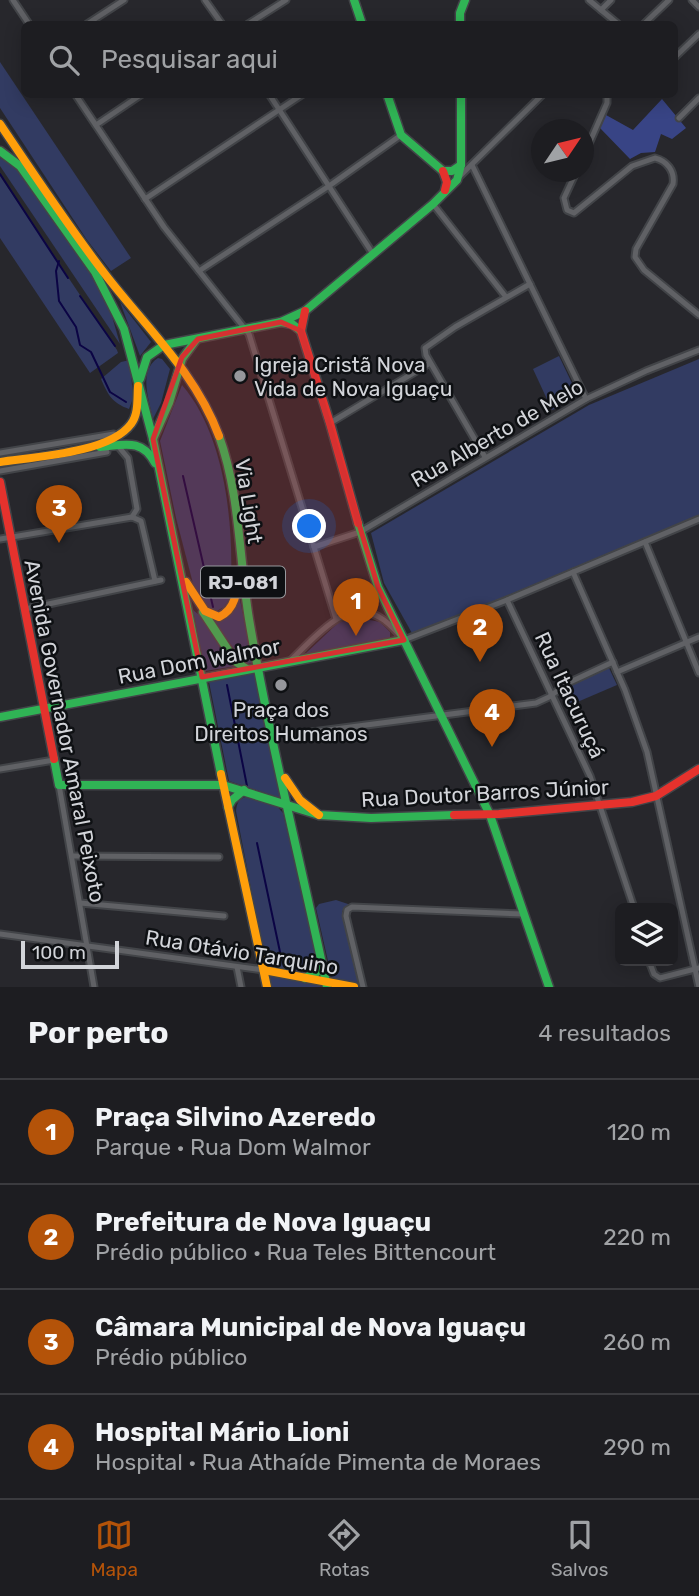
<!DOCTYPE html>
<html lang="pt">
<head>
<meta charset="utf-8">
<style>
  :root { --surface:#1d1d21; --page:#2a2a2e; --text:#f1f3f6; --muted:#a0a2a5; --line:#3b3b3f; --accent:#b45309 }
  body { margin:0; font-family:Rubik,sans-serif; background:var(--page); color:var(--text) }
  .controls { position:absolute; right:21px; bottom:21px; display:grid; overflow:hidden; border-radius:10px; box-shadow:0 4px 18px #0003 }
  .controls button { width:63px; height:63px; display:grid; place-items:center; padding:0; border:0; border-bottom:2px solid var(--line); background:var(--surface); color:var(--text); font:35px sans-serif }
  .compass { position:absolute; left:531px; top:119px; width:63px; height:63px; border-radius:50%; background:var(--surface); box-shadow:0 4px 18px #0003; rotate:55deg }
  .scale { position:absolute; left:21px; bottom:18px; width:98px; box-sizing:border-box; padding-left:7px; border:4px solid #d2d4d9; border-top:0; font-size:19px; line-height:24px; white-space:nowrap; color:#d2d4d9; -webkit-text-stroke:5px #0e1013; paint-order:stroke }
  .you { position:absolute; left:310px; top:527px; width:24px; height:24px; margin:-18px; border:5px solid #fff; border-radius:50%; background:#1a73e8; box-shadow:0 0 0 10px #1a73e833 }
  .badge { display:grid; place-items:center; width:46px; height:46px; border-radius:50%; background:var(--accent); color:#fff; font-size:23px; font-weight:700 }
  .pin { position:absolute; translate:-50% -58px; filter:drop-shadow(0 2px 4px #0008) }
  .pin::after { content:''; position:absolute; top:37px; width:24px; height:21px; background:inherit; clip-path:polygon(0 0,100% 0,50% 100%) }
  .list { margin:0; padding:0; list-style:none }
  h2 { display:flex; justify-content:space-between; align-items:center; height:91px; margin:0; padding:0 28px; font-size:30px }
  h2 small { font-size:23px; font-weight:400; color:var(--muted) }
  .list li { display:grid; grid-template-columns:46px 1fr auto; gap:21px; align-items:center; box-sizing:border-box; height:105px; padding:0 28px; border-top:2px solid var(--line) }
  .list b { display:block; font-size:26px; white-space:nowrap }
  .list p { margin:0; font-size:23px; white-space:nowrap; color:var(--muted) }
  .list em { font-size:23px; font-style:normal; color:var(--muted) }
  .icon { flex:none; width:38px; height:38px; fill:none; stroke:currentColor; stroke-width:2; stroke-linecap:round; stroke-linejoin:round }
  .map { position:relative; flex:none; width:699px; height:987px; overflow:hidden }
  .search { position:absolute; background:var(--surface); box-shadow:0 4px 18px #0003; left:21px; right:21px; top:21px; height:77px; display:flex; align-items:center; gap:18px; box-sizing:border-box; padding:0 24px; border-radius:10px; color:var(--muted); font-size:26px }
  .sheet { height:511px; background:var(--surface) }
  nav { display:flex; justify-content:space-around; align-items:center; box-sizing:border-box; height:98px; border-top:2px solid var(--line); background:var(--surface); font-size:19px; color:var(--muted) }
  nav a { display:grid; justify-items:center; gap:4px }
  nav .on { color:var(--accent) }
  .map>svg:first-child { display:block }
  .green { fill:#323b62 }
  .forest { fill:#384485 }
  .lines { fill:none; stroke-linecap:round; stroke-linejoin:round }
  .stream { stroke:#0b0444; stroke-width:2 }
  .street-casing { stroke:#424448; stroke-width:9 }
  .fast-casing { stroke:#424448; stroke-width:11 }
  .slow-casing { stroke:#424448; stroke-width:11 }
  .jam-casing { stroke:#424448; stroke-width:11 }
  .street { stroke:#606165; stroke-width:5 }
  .fast { stroke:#30b455; stroke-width:8 }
  .slow { stroke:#ff9f0a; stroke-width:8 }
  .jam { stroke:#e5322d; stroke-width:8 }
  .marked { fill:#d63131; fill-opacity:0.2; stroke:#d63131; stroke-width:5; stroke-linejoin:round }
  .poi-dot { fill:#96979c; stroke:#0e1013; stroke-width:2.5 }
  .labels { text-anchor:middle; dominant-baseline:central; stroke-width:5; stroke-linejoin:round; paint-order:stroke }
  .shield { fill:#0e1013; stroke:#97999e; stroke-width:2 }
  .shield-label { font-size:19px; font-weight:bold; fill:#d2d4d9 }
  .poi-label { font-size:21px; fill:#d2d4d9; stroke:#0e1013; text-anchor:start }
  .street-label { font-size:21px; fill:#d2d4d9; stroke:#0e1013 }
</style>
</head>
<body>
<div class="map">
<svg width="699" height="987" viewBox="0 0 699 987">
  <rect width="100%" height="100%" fill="#27272c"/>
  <g class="green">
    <path d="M0,62L131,258L111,271L87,240L0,108Z"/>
    <path d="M0,158L18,166L107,299L120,344L0,166Z"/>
    <path d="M0,176L117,350L118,353L90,373L0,238Z"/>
    <path d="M120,302L151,342L140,356Z"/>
    <path d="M559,356L578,396L552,410L533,369Z"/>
    <path d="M158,358L162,359L170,369L161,403L153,419C149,399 138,371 158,358Z"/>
    <path d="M699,359V515L413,635L384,583L371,533L589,405Z"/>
    <path d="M130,360L133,398L129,409C112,403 108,395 101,379L121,362Z"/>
    <path d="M182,385C227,437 235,533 230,598L224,607L215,612L209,611L197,599L176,518L160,441Z"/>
    <path d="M239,595L253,663L245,664L213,620Z"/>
    <path d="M193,610L203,618L237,666L205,671Z"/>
    <path d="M360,618L380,622L390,632V637L384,641L304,655L339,622Z"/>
    <path d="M609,668L617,685L568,706L560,689Z"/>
    <path d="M256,672L283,799L229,781L209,682Z"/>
    <path d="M253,796L275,804L283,813L318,959C310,977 285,971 269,965L264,955L236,811C237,799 242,797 253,796Z"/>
    <path d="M336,900L354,906L342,911L361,985L333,983L316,908L319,904Z"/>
    <path d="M268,974L320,985L321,987H271Z"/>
  </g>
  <path class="forest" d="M662,99L686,128L672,139L661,134L655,152L641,153L630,159L600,128L606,115L633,130Z"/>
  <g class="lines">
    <g class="stream">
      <path d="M0,174L68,278"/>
      <path d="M59,261L56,271L59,301L76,327L80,345L91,352L110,392L126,402"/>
      <path d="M80,296L115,346"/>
      <path d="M183,476L213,607"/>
      <path d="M220,644L224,665"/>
      <path d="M227,685L247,786"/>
      <path d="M257,843L280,952"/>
    </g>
    <defs>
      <g id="street">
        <path d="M13,0L29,24"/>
        <path d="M205,0L222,24"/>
        <path d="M589,0L618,24"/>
        <path d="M692,0L699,7"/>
        <path d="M601,10L611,0"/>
        <path d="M87,24L124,0"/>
        <path d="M248,24L286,0"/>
        <path d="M644,24L669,0"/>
        <path d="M674,58L699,34"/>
        <path d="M75,94L164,227L249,334L336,619"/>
        <path d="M269,94L373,254"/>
        <path d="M679,118L699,98"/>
        <path d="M96,125L142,94"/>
        <path d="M584,155L607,103V94"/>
        <path d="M472,165L586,399"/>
        <path d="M576,172L564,198L567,210L574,213L632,166L655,158C667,161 675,171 673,184L636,249L635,257L644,270L699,315"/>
        <path d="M459,177L543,94"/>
        <path d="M145,199L303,94"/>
        <path d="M433,204L506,297"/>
        <path d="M199,271L329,186L401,135"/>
        <path d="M330,423L430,363"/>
        <path d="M118,446L128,458L137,509L132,517"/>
        <path d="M0,453L114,434"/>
        <path d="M485,457L426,355L425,348L455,327L530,284"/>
        <path d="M0,471L107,452"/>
        <path d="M132,517L141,521L155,581"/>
        <path d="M0,539L132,517"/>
        <path d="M645,542L699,673"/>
        <path d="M314,547L360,532L586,399L646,371L699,350"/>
        <path d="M573,572L625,690L647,752L699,987"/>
        <path d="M507,600L590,776L634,908"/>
        <path d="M25,609L161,580"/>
        <path d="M290,661C313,640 345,597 379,617C389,622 397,632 404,640L507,600L699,519"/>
        <path d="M617,672L699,637"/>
        <path d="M312,732L536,703L549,697L568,683L613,662"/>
        <path d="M0,769L54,760"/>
        <path d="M59,785L94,987"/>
        <path d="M72,856L219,857"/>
        <path d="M80,903L224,916"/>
        <path d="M0,934L264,970"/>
        <path d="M649,961L654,974L660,978L699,968"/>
        <path d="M237,967L241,987"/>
        <path d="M363,987L346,916L347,910L352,907L523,914"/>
      </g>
      <g id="fast">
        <path d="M354,0L362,24"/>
        <path d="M460,24V13L465,0"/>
        <path d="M387,94L401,135L443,171H452L461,165"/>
        <path d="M0,151L20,166L95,272L124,329L153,439L221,774"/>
        <path d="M281,322L292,324L301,331"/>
        <path d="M140,379L147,357L164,345L281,322L305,311L433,204L457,180L461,165V94"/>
        <path d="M219,436C240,494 239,558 249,619C270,742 301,864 327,987"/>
        <path d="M153,439L169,403L182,359L196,340"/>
        <path d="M100,447C124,445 142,438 155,463"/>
        <path d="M358,523L378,587L490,815L549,987"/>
        <path d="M203,612L236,662L247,669"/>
        <path d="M0,717L404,640"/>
        <path d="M54,759L59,785H223L319,815L371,818L454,815"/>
        <path d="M228,807L232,800L244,790"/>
        <path d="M305,978L316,973L321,963"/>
      </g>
      <g id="slow">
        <path d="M0,124C35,176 70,229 108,278C148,329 196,374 219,436"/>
        <path d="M0,462C34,457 110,453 131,424C139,414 137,398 138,386"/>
        <path d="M186,582L205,611L219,617C237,609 237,589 238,572"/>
        <path d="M221,774L267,987"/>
        <path d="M285,778L300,800L319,815"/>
        <path d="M264,970L354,987"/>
      </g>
      <g id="jam">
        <path d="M443,171L447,182L445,190"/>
        <path d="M305,311L301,331L330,423L358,523"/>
        <path d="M0,482L54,759"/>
        <path d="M454,815L499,814L632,802L656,796L699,769"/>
      </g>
    </defs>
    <use href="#street" class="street-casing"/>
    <use href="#fast" class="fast-casing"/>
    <use href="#slow" class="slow-casing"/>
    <use href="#jam" class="jam-casing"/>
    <use href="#street" class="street"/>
    <use href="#fast" class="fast"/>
    <use href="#slow" class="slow"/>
    <use href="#jam" class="jam"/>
  </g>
  <path class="marked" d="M281,322L301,331L378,587L404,640L202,677L153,439L182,357L198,339Z"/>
  <g class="poi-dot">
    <circle cx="240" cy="376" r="7"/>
    <circle cx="281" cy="685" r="7"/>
  </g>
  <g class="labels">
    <rect class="shield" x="201" y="566.5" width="84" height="31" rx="5"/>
    <g class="shield-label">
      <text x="243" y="582">RJ-081</text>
    </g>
    <g class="poi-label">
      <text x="254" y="364">Igreja Cristã Nova<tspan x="254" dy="24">Vida de Nova Iguaçu</tspan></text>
      <text x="281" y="709" text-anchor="middle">Praça dos<tspan x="281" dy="24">Direitos Humanos</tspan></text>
    </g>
    <g class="street-label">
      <text transform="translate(497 433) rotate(-30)">Rua Alberto de Melo</text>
      <text transform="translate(249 501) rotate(81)">Via Light</text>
      <text transform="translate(199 661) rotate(-11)">Rua Dom Walmor</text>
      <text transform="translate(570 695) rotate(65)">Rua Itacuruçá</text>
      <text transform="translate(65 731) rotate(79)">Avenida Governador Amaral Peixoto</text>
      <text transform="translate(485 793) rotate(-3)">Rua Doutor Barros Júnior</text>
      <text transform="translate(242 952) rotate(9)">Rua Otávio Tarquino</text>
    </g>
  </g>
</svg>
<div class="controls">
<button><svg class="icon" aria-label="layers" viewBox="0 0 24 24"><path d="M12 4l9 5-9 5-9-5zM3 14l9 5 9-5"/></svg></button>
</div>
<svg class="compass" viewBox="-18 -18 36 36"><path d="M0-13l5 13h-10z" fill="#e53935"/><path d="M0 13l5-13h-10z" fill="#a0a2a5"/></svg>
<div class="scale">100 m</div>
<div class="you"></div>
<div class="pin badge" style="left:356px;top:636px">1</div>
<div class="pin badge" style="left:480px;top:662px">2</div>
<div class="pin badge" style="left:59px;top:543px">3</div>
<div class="pin badge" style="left:492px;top:747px">4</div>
<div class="search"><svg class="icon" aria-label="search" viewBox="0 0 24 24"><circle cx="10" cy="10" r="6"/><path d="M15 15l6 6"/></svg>Pesquisar aqui</div>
</div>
<section class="sheet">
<h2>Por perto<small>4 resultados</small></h2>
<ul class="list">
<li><span class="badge">1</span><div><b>Praça Silvino Azeredo</b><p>Parque · Rua Dom Walmor</p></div><em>120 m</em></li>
<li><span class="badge">2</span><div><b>Prefeitura de Nova Iguaçu</b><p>Prédio público · Rua Teles Bittencourt</p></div><em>220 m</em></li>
<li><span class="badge">3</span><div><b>Câmara Municipal de Nova Iguaçu</b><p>Prédio público</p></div><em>260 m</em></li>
<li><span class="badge">4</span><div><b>Hospital Mário Lioni</b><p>Hospital · Rua Athaíde Pimenta de Moraes</p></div><em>290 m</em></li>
</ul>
</section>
<nav>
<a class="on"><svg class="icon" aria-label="map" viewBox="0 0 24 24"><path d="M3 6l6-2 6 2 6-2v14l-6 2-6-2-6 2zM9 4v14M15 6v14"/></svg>Mapa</a>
<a><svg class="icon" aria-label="directions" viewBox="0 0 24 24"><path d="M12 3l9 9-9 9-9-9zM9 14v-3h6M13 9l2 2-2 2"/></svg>Rotas</a>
<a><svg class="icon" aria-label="saved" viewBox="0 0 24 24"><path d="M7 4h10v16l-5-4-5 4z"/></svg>Salvos</a>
</nav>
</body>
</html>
